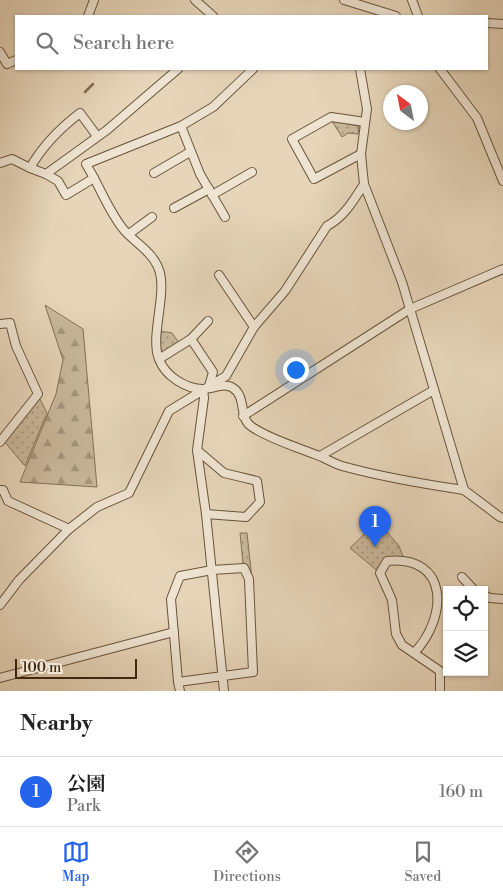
<!DOCTYPE html>
<html lang="en">
<head>
<meta charset="utf-8">
<style>
  :root { --surface:#fff; --page:#f6f6f6; --text:#222; --muted:#767676; --line:#e0e0e0; --accent:#2563eb }
  body { margin:0; font-family:"Libre Bodoni","Noto Serif JP",serif; background:var(--page); color:var(--text) }
  .controls { position:absolute; right:15px; bottom:15px; display:grid; overflow:hidden; border-radius:0px; box-shadow:0 1px 4px #0004 }
  .controls button { width:45px; height:45px; display:grid; place-items:center; padding:0; border:0; border-bottom:1px solid var(--line); background:var(--surface); color:var(--text); font:25px sans-serif }
  .compass { position:absolute; left:383px; top:85px; width:45px; height:45px; border-radius:50%; background:var(--surface); box-shadow:0 1px 4px #0004; rotate:328deg }
  .scale { position:absolute; left:15px; bottom:12px; width:122px; box-sizing:border-box; padding-left:5px; border:2px solid #3e290f; border-top:0; font-size:14px; line-height:18px; white-space:nowrap; color:#3e290f; -webkit-text-stroke:4px #efe4d2; paint-order:stroke }
  .you { position:absolute; left:295px; top:369px; width:18px; height:18px; margin:-12px; border:4px solid #fff; border-radius:50%; background:#1a73e8; box-shadow:0 0 0 8px #1a73e833 }
  .badge { display:grid; place-items:center; width:32px; height:32px; border-radius:50%; background:var(--accent); color:#fff; font-size:16px; font-weight:700 }
  .pin { position:absolute; translate:-50% -41px; filter:drop-shadow(0 1px 2px #0008) }
  .pin::after { content:''; position:absolute; top:26px; width:18px; height:15px; background:inherit; clip-path:polygon(0 0,100% 0,50% 100%) }
  .list { margin:0; padding:0; list-style:none }
  h2 { display:flex; justify-content:space-between; align-items:center; height:65px; margin:0; padding:0 20px; font-size:21px }
  h2 small { font-size:16px; font-weight:400; color:var(--muted) }
  .list li { display:grid; grid-template-columns:32px 1fr auto; gap:15px; align-items:center; box-sizing:border-box; height:70px; padding:0 20px; border-top:1px solid var(--line) }
  .list b { display:block; font-size:19px; white-space:nowrap }
  .list p { margin:0; font-size:16px; white-space:nowrap; color:var(--muted) }
  .list em { font-size:16px; font-style:normal; color:var(--muted) }
  .icon { flex:none; width:28px; height:28px; fill:none; stroke:currentColor; stroke-width:2; stroke-linecap:round; stroke-linejoin:round }
  .map { position:relative; flex:none; width:503px; height:691px; overflow:hidden }
  .search { position:absolute; background:var(--surface); box-shadow:0 1px 4px #0004; left:15px; right:15px; top:15px; height:55px; display:flex; align-items:center; gap:12px; box-sizing:border-box; padding:0 18px; border-radius:0px; color:var(--muted); font-size:19px }
  .sheet { height:135px; background:var(--surface) }
  nav { display:flex; justify-content:space-around; align-items:center; box-sizing:border-box; height:70px; border-top:1px solid var(--line); background:var(--surface); font-size:14px; color:var(--muted) }
  nav a { display:grid; justify-items:center; gap:2px }
  nav .on { color:var(--accent) }
  .map>svg:first-child { display:block }
  .forest { fill:url(#forest-firs); stroke:#847056 }
  .park { fill:url(#park-dots); stroke:#847056 }
  .lines { fill:none; stroke-linecap:round; stroke-linejoin:round }
  .stream { stroke:#816d52; stroke-width:2.5 }
  .street-casing { stroke:#68543a; stroke-width:10 }
  .street { stroke:#efe4d2; stroke-width:8 }
</style>
</head>
<body>
<div class="map">
<svg width="503" height="691" viewBox="0 0 503 691">
  <defs>
    <pattern id="forest-firs" width="22" height="20" patternUnits="userSpaceOnUse" patternTransform="scale(1.25)"><rect width="22" height="20" fill="#c9b89c"/><path d="M5 1l3.5 6h-7zM16 11l3.5 6h-7z" fill="#a5967e"/></pattern>
    <pattern id="park-dots" width="8" height="8" patternUnits="userSpaceOnUse" patternTransform="scale(1.25)"><rect width="8" height="8" fill="#c9b89c"/><path d="M2 2h.1M6 6h.1" fill="none" stroke="#a5967e" stroke-width="1.8" stroke-linecap="round"/></pattern>
  </defs>
  <rect width="100%" height="100%" fill="#e6d5b9"/>
  <filter id="stains"><feTurbulence type="fractalNoise" baseFrequency=".004" numOctaves="4"/><feColorMatrix values="0 0 0 0 .2 0 0 0 0 .09 0 0 0 0 .02 0 0 0 .5 -.17"/></filter>
  <radialGradient id="worn" r=".72"><stop offset=".6" stop-color="#630" stop-opacity="0"/><stop offset="1" stop-color="#630" stop-opacity=".3"/></radialGradient>
  <path class="forest" d="M45,305L83,329L97,487L20,482L56,394L63,360Z"/>
  <g class="park">
    <path d="M332,121L359,126L358,134L348,133L342,137Z"/>
    <path d="M160,331L172,333L180,344L160,356L158,343Z"/>
    <path d="M39,397L47,413L25,466L3,440Z"/>
    <path d="M378,521L399,546L404,559L387,561L380,573L350,548Z"/>
    <path d="M240,533H247L252,579L243,563Z"/>
  </g>
  <g class="lines">
    <path class="stream" d="M85,92L93,84"/>
    <defs>
      <g id="street">
        <path d="M195,0L213,16"/>
        <path d="M344,0L396,16"/>
        <path d="M412,0L418,16"/>
        <path d="M88,16L94,0"/>
        <path d="M487,23L503,24"/>
        <path d="M0,52L7,64L16,60"/>
        <path d="M178,69L107,130L46,174L58,181L66,195L94,178C103,195 112,216 124,230C136,244 155,253 160,273C166,297 150,338 159,359C165,376 186,389 203,389C213,389 224,382 233,388C247,397 238,418 252,427C270,439 294,446 314,454C324,457 332,463 342,466C382,477 423,484 464,490"/>
        <path d="M360,69L367,109L361,154L364,184L402,282L464,490L500,517L503,518"/>
        <path d="M440,69L477,118L503,181"/>
        <path d="M181,126L200,174L225,217"/>
        <path d="M361,154L314,179L292,139L331,117L365,122"/>
        <path d="M0,163L12,159L30,168"/>
        <path d="M154,173L190,152"/>
        <path d="M46,174L30,168C43,145 59,129 80,113L97,136"/>
        <path d="M94,178L86,164L181,126L213,107L253,69"/>
        <path d="M212,195L252,172"/>
        <path d="M174,208L209,189"/>
        <path d="M129,234L152,217"/>
        <path d="M219,275L254,327"/>
        <path d="M0,324L10,323L16,346L38,394L0,442"/>
        <path d="M191,339L213,372L209,386"/>
        <path d="M159,359L191,339L208,321"/>
        <path d="M203,389L204,398L197,450L206,514L224,691"/>
        <path d="M243,416L410,309L503,269"/>
        <path d="M197,450L224,473L257,481L260,502L246,517L206,514"/>
        <path d="M320,456L434,390"/>
        <path d="M0,490H3L8,501L69,529"/>
        <path d="M462,577L474,590"/>
        <path d="M484,595L490,598L503,599"/>
        <path d="M0,605L19,580L69,529L97,507L129,493L169,411L226,376L254,327L285,291L327,226C344,217 354,200 364,184"/>
        <path d="M414,653C447,619 451,555 387,561L380,573L392,600L396,634L402,645L440,671V691"/>
        <path d="M0,678L174,632"/>
        <path d="M178,682L253,672L249,579L244,568L212,570L180,576L171,599L178,682L180,691"/>
      </g>
    </defs>
    <use href="#street" class="street-casing"/>
    <use href="#street" class="street"/>
  </g>
  <rect width="100%" height="100%" filter="url(#stains)"/>
  <rect width="100%" height="100%" fill="url(#worn)"/>
</svg>
<div class="controls">
<button><svg class="icon" aria-label="locate" viewBox="0 0 24 24"><circle cx="12" cy="12" r="6"/><path d="M12 2v4M12 18v4M2 12h4M18 12h4"/></svg></button>
<button><svg class="icon" aria-label="layers" viewBox="0 0 24 24"><path d="M12 4l9 5-9 5-9-5zM3 14l9 5 9-5"/></svg></button>
</div>
<svg class="compass" viewBox="-18 -18 36 36"><path d="M0-13l5 13h-10z" fill="#e53935"/><path d="M0 13l5-13h-10z" fill="#767676"/></svg>
<div class="scale">100 m</div>
<div class="you"></div>
<div class="pin badge" style="left:375px;top:547px">1</div>
<div class="search"><svg class="icon" aria-label="search" viewBox="0 0 24 24"><circle cx="10" cy="10" r="6"/><path d="M15 15l6 6"/></svg>Search here</div>
</div>
<section class="sheet">
<h2>Nearby<small></small></h2>
<ul class="list">
<li><span class="badge">1</span><div><b>公園</b><p>Park</p></div><em>160 m</em></li>
</ul>
</section>
<nav>
<a class="on"><svg class="icon" aria-label="map" viewBox="0 0 24 24"><path d="M3 6l6-2 6 2 6-2v14l-6 2-6-2-6 2zM9 4v14M15 6v14"/></svg>Map</a>
<a><svg class="icon" aria-label="directions" viewBox="0 0 24 24"><path d="M12 3l9 9-9 9-9-9zM9 14v-3h6M13 9l2 2-2 2"/></svg>Directions</a>
<a><svg class="icon" aria-label="saved" viewBox="0 0 24 24"><path d="M7 4h10v16l-5-4-5 4z"/></svg>Saved</a>
</nav>
</body>
</html>
